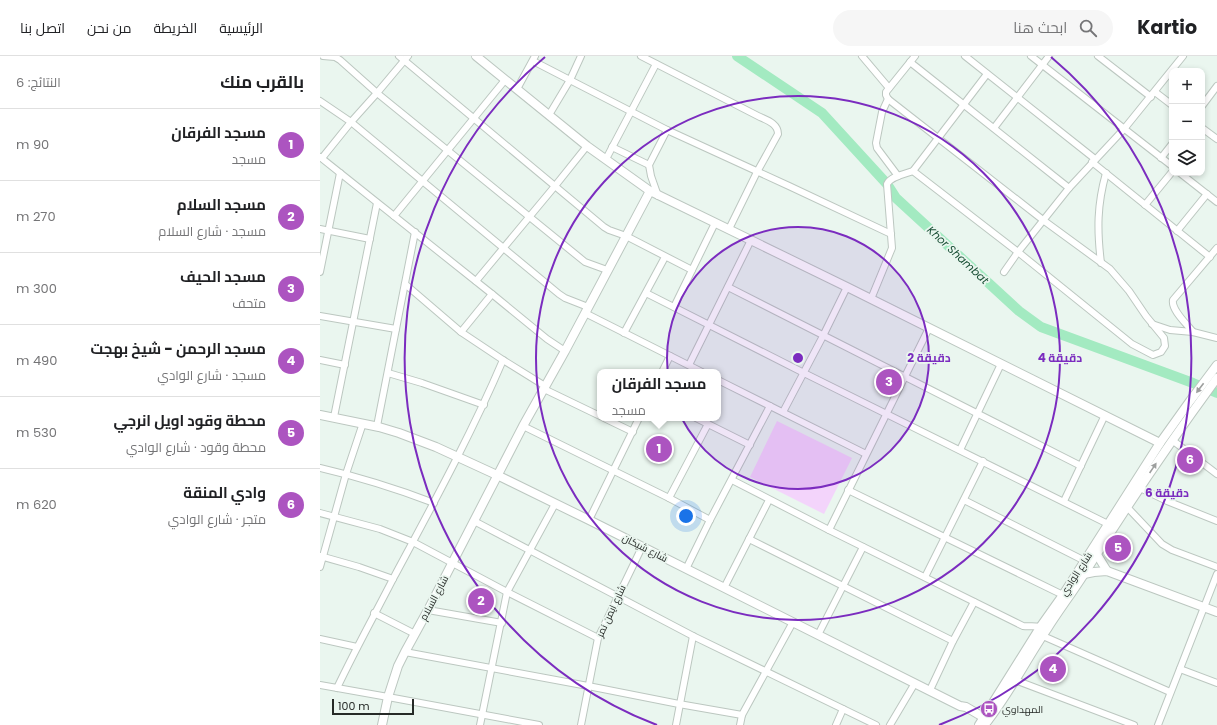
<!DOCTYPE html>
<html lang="ar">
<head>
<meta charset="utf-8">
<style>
  :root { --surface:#fff; --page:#f6f6f6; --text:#202124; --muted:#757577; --line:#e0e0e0; --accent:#ac54c0 }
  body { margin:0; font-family:Poppins,Cairo,sans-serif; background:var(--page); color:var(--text); direction:rtl }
  .controls { position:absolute; right:12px; top:12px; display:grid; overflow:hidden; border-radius:8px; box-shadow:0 2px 6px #0003 }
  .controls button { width:36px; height:36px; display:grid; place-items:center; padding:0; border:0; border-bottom:1px solid var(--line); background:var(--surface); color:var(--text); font:20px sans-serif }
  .scale { position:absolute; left:12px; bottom:10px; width:82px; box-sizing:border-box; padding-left:4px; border:2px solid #262a27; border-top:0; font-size:11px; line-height:14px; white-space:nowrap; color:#262a27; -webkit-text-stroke:3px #eaf6ef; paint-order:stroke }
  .you { position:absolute; left:366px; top:460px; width:14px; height:14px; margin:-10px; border:3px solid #fff; border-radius:50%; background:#1a73e8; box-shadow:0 0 0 6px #1a73e833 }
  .badge { display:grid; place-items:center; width:26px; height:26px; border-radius:50%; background:var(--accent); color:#fff; font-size:13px; font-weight:700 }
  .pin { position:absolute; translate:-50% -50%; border:2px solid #fff; box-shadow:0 1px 4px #0006 }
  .popup { position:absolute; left:277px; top:313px; width:124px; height:52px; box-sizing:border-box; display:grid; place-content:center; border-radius:8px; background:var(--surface); filter:drop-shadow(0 1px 3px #0005); font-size:13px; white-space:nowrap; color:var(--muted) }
  .popup b { font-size:15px; color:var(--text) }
  .popup::after { content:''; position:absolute; left:50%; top:100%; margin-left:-8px; border:8px solid transparent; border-top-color:var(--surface) }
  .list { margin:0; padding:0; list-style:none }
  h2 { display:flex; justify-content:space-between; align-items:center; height:52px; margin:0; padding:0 16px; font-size:17px }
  h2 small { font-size:13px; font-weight:400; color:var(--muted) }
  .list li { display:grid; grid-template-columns:26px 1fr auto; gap:12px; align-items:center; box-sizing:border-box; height:72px; padding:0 16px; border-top:1px solid var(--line) }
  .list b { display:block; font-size:15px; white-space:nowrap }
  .list p { margin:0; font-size:13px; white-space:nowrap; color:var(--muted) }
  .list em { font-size:13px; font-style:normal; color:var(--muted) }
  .icon { flex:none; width:22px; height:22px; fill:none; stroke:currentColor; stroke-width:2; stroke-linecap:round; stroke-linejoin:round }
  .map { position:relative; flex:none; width:897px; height:669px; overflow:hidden; direction:ltr }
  header { display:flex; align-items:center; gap:24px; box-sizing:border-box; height:56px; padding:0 20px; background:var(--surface); border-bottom:1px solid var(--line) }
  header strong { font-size:19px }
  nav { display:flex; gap:22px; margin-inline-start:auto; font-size:14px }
  .search { width:280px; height:36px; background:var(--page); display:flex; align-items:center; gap:10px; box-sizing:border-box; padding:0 14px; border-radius:22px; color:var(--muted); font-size:15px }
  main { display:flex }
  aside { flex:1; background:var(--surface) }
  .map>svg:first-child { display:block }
  .green { fill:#f3d4fb }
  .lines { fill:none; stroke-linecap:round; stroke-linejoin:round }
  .river { stroke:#a3eac1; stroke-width:10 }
  .street-casing { stroke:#bcc7c0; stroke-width:8 }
  .secondary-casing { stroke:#bcc7c0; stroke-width:10 }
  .street { stroke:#fff; stroke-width:6 }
  .secondary { stroke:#fff; stroke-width:8 }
  .oneway { fill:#9d9f9e }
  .ring { fill:none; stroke:#7b2cbf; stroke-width:2 }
  .labels { text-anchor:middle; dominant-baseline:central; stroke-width:3.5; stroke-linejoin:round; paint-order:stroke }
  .street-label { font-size:10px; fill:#262a27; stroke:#eaf6ef }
  .poi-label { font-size:10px; fill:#262a27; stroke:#eaf6ef; text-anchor:start }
  .water-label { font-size:11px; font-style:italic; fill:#184e34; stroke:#eaf6ef }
  .centre { fill:#7b2cbf; stroke:#eaf6ef; stroke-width:2 }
  .ring-label { font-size:12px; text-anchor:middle; font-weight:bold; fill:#7b2cbf; stroke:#eaf6ef; stroke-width:3.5; stroke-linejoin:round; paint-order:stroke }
</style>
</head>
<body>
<header>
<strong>Kartio</strong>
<div class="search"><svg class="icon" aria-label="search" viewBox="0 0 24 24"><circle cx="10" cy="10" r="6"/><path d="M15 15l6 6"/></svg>ابحث هنا</div>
<nav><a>الرئيسية</a><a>الخريطة</a><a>من نحن</a><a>اتصل بنا</a></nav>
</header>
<main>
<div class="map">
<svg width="897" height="669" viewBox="0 0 897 669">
  <rect width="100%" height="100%" fill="#eaf6ef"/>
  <path class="green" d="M457,365L532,402L504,458L430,421Z"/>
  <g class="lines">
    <path class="river" d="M417,0L502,57L567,128L576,142L699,255L721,271L873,327L897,337"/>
    <defs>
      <g id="street">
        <path d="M3,0L15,1L20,4L57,37L265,206L287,214"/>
        <path d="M79,0L284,171L289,174L306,180L372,214"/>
        <path d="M321,0L438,60C446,64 458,67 458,78L437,116L409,173"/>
        <path d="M542,0L569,32"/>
        <path d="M645,0L775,103"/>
        <path d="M711,0L852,110"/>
        <path d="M778,0L831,41"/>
        <path d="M213,5L347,74L469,130L571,178"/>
        <path d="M590,6L749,132"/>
        <path d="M197,33L215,0"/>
        <path d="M835,36L852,49"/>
        <path d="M568,43L562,56L556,87L557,92L578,120"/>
        <path d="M0,45L31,66L239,238L245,242L268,251"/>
        <path d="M882,50L897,30"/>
        <path d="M229,59L250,24L261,0"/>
        <path d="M674,72L729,0"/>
        <path d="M882,72L897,83"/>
        <path d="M292,91L329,109"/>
        <path d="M0,101L172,238L227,283L245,295"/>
        <path d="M2,102L31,66L57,37L88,0"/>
        <path d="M841,102L852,88"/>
        <path d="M286,103L336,8"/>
        <path d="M772,106L890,201"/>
        <path d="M593,115L698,196L812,288L833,299L841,296L845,290L844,282L826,260L809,235L790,213L723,164L568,43L566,39V36L595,0"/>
        <path d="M860,117L897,146"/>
        <path d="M338,140L331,120L329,109L347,74"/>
        <path d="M825,149L852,116"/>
        <path d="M74,160L185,24"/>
        <path d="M0,173L50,183"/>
        <path d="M857,175L887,138"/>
        <path d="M781,207C777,174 777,149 786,117"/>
        <path d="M0,216L20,117"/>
        <path d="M684,216L698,196L749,132L804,73L863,0"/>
        <path d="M156,225L235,130L267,90"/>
        <path d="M85,228L141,276L183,304L225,330"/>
        <path d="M408,231L761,410"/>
        <path d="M326,237L484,317L788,468"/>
        <path d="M551,243L572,192L567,128C571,120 585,118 593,115L667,18"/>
        <path d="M354,251L395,167"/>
        <path d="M265,257L382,316"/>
        <path d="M0,260L76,273"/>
        <path d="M832,268L850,274L873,276L897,282"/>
        <path d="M141,276L172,238"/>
        <path d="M873,276C867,268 851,254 853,244L897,192"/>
        <path d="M304,277L345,201"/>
        <path d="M0,304L25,309"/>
        <path d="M369,309L431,184"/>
        <path d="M342,316L350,300"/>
        <path d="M68,317L102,327L164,349"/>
        <path d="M398,324L546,398"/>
        <path d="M224,333L280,360"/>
        <path d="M463,356L503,280L527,231"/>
        <path d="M14,361L57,147"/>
        <path d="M284,362L313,376"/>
        <path d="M376,362L430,389"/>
        <path d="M57,370L95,176"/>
        <path d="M203,370L349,442L390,464"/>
        <path d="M852,384L897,418"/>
        <path d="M640,394L681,308"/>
        <path d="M0,412C39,421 77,433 114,447"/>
        <path d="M412,424L509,474L703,570C709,571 718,569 723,572"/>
        <path d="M820,432L847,445L897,465"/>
        <path d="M528,434L743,539"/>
        <path d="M349,442L388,368"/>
        <path d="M644,444L765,505"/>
        <path d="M744,445L785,359"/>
        <path d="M807,451L842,488L852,494L897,511"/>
        <path d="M0,457L60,473L93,486L187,536L278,582"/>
        <path d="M269,464L319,362"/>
        <path d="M154,465L373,580L556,669"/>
        <path d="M509,474L609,272"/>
        <path d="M429,483L633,585"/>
        <path d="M0,500L39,511L73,523"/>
        <path d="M0,511L26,418L43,367"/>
        <path d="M366,513L390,464L450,350"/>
        <path d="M605,521L663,405"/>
        <path d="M404,532L449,444"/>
        <path d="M108,554L182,567"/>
        <path d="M54,557L95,578"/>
        <path d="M498,579L543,491"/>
        <path d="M723,580L850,636"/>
        <path d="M0,583L37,591"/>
        <path d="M85,596L268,630L359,648L422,659"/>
        <path d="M860,613L897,627"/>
        <path d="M695,624L814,669"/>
        <path d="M0,629L68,641L219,669"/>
        <path d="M17,632C35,594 55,558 74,521C112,450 151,379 183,304"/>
        <path d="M610,634L633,585L654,546"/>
        <path d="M160,669L187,536L235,448"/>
        <path d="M261,669L278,582L322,491"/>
        <path d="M356,669L373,580"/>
        <path d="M420,669L422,659L473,566"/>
        <path d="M516,669L523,653"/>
        <path d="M570,669L595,627"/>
        <path d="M838,669L897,518"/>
      </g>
      <g id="secondary">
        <path d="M156,0L267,90L330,135L527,231L840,387"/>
        <path d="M0,359L59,371L79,377L116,391L179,420L269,464L640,650L646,651L668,664"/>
        <path d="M776,497L787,515"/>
        <path d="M764,518L774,516L787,515L897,556"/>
        <path d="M666,667C689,638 706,604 727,573C739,554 752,537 764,518C806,451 850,386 897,322"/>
        <path d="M62,669L68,641L78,610L85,596L108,554L203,370L245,295L330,135"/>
        <path d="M659,669L721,570L743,539L840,387L870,345L897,309"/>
      </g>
    </defs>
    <use href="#street" class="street-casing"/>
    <use href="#secondary" class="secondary-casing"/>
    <use href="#street" class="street"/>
    <use href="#secondary" class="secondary"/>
  </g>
  <defs><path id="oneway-solid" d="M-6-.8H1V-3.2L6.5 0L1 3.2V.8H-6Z"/></defs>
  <g class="oneway">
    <use href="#oneway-solid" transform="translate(880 332) rotate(127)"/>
    <use href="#oneway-solid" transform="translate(833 412) rotate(-56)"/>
  </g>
  <circle cx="478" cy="302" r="131" fill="#7b2cbf" fill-opacity=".12"/>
  <g class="ring">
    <circle cx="478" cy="302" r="131"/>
    <circle cx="478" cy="302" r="262"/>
    <path d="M337 669A393 393 0 0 1 225 1M731 1A393 393 0 0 1 619 669"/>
  </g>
  <defs>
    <symbol id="bus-disc" viewBox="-11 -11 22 22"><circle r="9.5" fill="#ac54c0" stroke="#eaf6ef"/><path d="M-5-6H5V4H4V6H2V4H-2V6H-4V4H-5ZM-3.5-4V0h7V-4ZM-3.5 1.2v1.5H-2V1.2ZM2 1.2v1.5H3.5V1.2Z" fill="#fff"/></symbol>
  </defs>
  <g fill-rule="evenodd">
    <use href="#bus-disc" x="659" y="643" width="20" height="20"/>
  </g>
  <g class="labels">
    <g class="street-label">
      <text transform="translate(325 492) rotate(27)">شارع شيكان</text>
      <text transform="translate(756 518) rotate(-57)">شارع الوادي</text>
      <text transform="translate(114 542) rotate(-62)">شارع السلام</text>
      <text transform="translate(291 555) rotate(-65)">شارع ايمن نمر</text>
    </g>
    <g class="poi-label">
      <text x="682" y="653">المهداوي</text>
    </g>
    <g class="water-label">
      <text transform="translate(638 199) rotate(43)">Khor Shambat</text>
    </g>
  </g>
  <circle cx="478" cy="302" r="6" class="centre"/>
  <g class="ring-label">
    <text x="609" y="306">2 دقيقة</text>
    <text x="740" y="306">4 دقيقة</text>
    <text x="847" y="441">6 دقيقة</text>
  </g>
</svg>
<div class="controls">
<button>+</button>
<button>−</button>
<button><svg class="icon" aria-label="layers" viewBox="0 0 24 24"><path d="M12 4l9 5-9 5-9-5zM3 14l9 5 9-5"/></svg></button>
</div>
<div class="scale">100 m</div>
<div class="you"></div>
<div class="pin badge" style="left:339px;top:393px">1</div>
<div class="popup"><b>مسجد الفرقان</b>مسجد</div>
<div class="pin badge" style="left:161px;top:545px">2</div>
<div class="pin badge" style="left:569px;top:326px">3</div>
<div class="pin badge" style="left:733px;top:613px">4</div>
<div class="pin badge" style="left:798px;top:492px">5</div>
<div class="pin badge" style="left:870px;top:404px">6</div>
</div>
<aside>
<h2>بالقرب منك<small>النتائج: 6</small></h2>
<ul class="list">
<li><span class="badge">1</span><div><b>مسجد الفرقان</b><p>مسجد</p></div><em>90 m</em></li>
<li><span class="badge">2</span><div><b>مسجد السلام</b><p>مسجد · شارع السلام</p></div><em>270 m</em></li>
<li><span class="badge">3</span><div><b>مسجد الحيف</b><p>متحف</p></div><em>300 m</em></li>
<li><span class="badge">4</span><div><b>مسجد الرحمن - شيخ بهجت</b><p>مسجد · شارع الوادي</p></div><em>490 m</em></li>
<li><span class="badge">5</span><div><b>محطة وقود اويل انرجي</b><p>محطة وقود · شارع الوادي</p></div><em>530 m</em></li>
<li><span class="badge">6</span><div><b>وادي المنقة</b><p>متجر · شارع الوادي</p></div><em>620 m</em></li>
</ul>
</aside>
</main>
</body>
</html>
